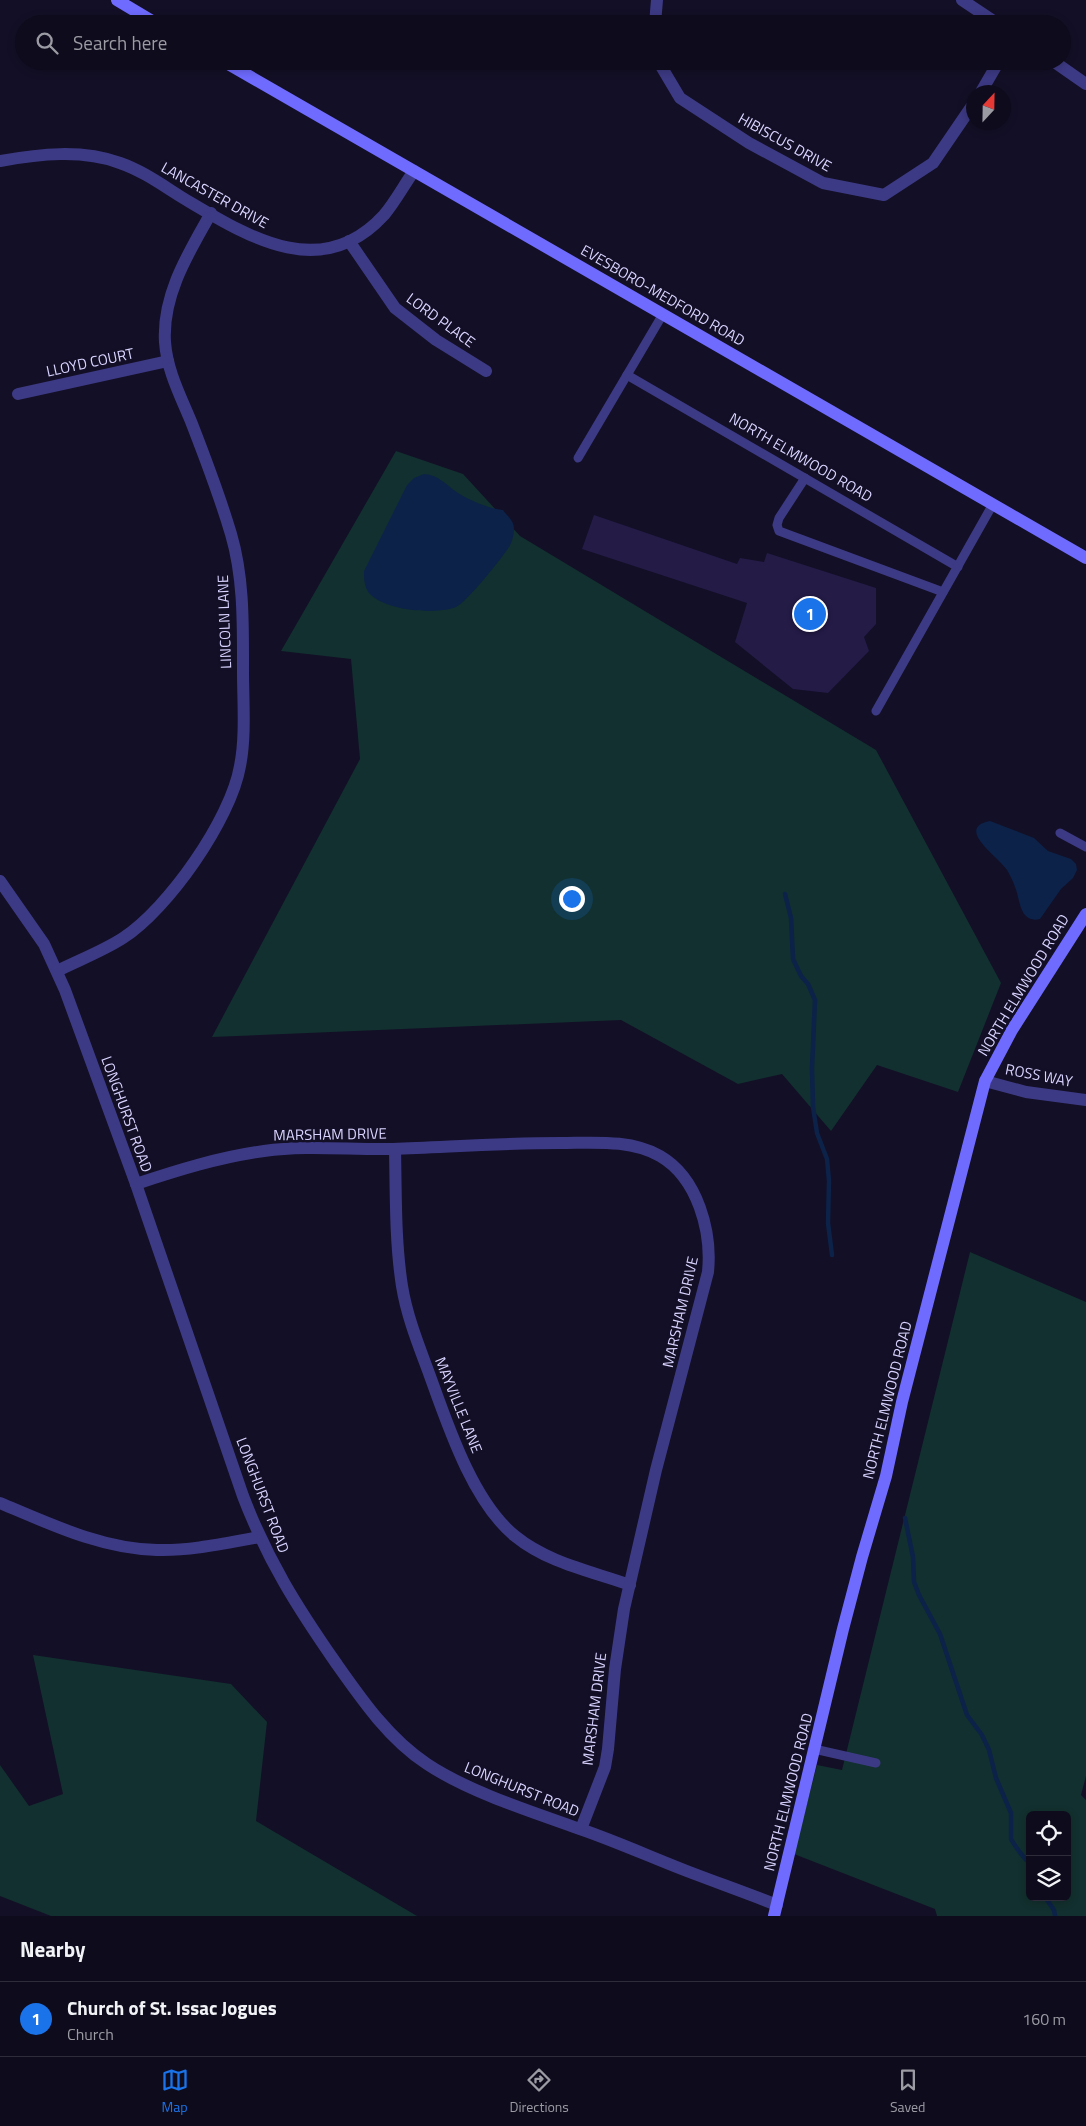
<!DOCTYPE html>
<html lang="en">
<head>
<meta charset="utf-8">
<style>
  :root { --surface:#0e0b1c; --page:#171425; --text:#f1f3f6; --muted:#9b9ba3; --line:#2e2b3b; --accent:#1a73e8 }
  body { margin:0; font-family:"Titillium Web",sans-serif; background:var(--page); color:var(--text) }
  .controls { position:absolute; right:15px; bottom:15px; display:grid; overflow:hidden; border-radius:8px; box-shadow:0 2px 8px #0003 }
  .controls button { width:45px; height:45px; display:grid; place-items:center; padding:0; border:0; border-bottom:1px solid var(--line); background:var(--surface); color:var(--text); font:25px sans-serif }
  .compass { position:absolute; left:966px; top:85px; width:45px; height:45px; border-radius:50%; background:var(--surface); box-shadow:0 2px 8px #0003; rotate:22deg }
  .you { position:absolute; left:571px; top:898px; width:18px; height:18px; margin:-12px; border:4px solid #fff; border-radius:50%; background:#1a73e8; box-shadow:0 0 0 8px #1a73e833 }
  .badge { display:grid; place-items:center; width:32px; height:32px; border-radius:50%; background:var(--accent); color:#fff; font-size:16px; font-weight:700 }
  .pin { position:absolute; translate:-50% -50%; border:2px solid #fff; box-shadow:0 1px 5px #0006 }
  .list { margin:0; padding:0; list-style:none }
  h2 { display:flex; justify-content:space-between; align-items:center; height:65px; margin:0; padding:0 20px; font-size:21px }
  h2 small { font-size:16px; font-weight:400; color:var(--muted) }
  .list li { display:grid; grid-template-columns:32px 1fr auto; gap:15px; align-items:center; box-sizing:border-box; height:75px; padding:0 20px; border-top:1px solid var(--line) }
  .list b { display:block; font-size:19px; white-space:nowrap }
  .list p { margin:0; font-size:16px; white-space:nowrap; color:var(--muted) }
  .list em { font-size:16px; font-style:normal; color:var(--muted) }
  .icon { flex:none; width:28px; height:28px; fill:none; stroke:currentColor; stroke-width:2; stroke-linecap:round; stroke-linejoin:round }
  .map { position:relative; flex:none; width:1086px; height:1916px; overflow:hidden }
  .search { position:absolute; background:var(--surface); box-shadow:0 2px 8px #0003; left:15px; right:15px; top:15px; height:55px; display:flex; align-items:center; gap:12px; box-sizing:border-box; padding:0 18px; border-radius:28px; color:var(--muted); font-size:19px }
  .sheet { height:140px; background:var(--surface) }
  nav { display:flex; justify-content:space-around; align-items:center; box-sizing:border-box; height:70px; border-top:1px solid var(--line); background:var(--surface); font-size:14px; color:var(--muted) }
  nav a { display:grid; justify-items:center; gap:2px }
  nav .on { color:var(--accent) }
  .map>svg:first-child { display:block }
  .green { fill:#12302f; fill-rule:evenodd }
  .water { fill:#0c2248 }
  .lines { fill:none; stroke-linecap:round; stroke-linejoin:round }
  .stream { stroke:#0c2248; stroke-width:4.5 }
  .building { fill:#241b47 }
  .lane { stroke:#3d3a85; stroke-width:9 }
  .street { stroke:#3d3a85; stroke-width:12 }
  .secondary { stroke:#6f6bff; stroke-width:12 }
  .labels { text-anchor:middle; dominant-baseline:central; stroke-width:5; stroke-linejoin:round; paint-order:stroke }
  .street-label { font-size:15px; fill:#d9d4ff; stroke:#130f26 }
</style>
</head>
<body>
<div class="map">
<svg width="1086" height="1916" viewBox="0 0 1086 1916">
  <rect width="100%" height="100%" fill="#130f26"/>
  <g class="green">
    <path d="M396,451L463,474L520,536L876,750L1001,983L958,1092L877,1065L831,1131L782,1074L738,1084L621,1020L212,1037L360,759L351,659L281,651Z"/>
    <path d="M970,1252L1086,1302V1776L1081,1795L1086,1800V1916H937L935,1909L794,1854L817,1765L842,1770ZM1030,1815H1067V1897H1030Z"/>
    <path d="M33,1655L231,1684L267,1722L256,1821L417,1916H51L0,1896V1765L29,1806L63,1794Z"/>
  </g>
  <g class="water">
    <path d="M424,474C439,475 446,485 458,493C471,501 487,508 503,510C507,516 514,520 514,529C514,535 512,542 509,547C502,558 466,603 456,607C435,615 385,611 369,593C364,587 364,578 364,571L407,485L414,478Z"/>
    <path d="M990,821L1034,838L1048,851L1071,859L1076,864L1077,870L1073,878L1061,889L1040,919C1019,924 1020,898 1015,887C1013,881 1010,875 1007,870C999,857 954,828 990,821Z"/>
  </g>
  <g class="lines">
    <g class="stream">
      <path d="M785,894L791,918L793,959L801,976L808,984L815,1000L812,1068L813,1107L817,1133L827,1159L829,1181L828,1223L832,1255"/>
      <path d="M905,1518L913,1557L914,1582L919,1595L940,1634L967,1715L982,1735L989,1750L996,1778L1011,1813V1839C1015,1846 1024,1859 1030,1863"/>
      <path d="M1045,1897L1054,1910L1055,1916"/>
    </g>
  </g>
  <path class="building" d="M594,515L737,564L740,558L764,562L767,553L876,588V624L864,637L869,651L828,693L793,689L735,642L747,603L582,549Z"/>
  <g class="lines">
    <g class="lane">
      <path d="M627,375L958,567"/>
      <path d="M578,458L663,314"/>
      <path d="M805,478L779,518L777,525L779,531L943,592"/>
      <path d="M876,711L993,504"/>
      <path d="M1060,833L1086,847"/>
      <path d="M814,1749L876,1763"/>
    </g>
    <g class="street">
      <path d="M962,0L998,24"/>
      <path d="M655,24L657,0"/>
      <path d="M658,61L680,98L749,143L823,183L884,195L933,163L974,103"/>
      <path d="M1053,61L1086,84"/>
      <path d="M981,92L999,61"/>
      <path d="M0,161C39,154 82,149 120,163C143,171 162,185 183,198C247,236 321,284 384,215C395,202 404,185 414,171"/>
      <path d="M349,241L395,308L436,340L486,371"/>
      <path d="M18,394L168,361"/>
      <path d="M0,881L44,944L65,990L136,1184L243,1496C268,1561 297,1607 336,1663C362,1700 389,1739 427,1764C469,1792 532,1812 580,1829C618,1842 655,1859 692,1873C721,1884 749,1894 777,1905"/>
      <path d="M57,971C79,960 103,951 123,938C168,909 231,819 240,766C246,736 243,702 243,671C243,625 244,578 231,534C220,497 206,460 192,424C181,397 167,371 165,342C162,295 189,252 211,213"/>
      <path d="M985,1081L1026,1092L1086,1100"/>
      <path d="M395,1149C396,1194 395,1241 402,1286C407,1317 419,1346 430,1376C448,1426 473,1502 515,1536C548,1563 591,1571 630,1585"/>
      <path d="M136,1184C178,1170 220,1157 264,1151C307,1145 350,1150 393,1149C449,1147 504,1143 560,1143C593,1143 630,1139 660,1156C698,1178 712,1232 708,1272L656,1470L624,1609L615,1669L608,1749L605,1767L581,1829"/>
      <path d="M0,1503C50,1524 102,1549 157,1550C191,1551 226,1543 260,1537"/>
    </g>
    <g class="secondary">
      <path d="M117,0L157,24"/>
      <path d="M223,61L1086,558"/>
      <path d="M774,1916L843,1629L862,1557L886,1476L902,1402L985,1081L1012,1030L1086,914"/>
    </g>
  </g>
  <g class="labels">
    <g class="street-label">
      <text transform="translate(785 142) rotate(29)">HIBISCUS DRIVE</text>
      <text transform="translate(215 195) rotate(29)">LANCASTER DRIVE</text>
      <text transform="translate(663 295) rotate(30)">EVESBORO-MEDFORD ROAD</text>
      <text transform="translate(441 320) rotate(36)">LORD PLACE</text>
      <text transform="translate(90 362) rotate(-12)">LLOYD COURT</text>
      <text transform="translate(801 457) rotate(30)">NORTH ELMWOOD ROAD</text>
      <text transform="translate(224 622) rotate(-92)">LINCOLN LANE</text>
      <text transform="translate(1023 985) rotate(-59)">NORTH ELMWOOD ROAD</text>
      <text transform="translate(1039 1075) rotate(11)">ROSS WAY</text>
      <text transform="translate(127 1114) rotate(70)">LONGHURST ROAD</text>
      <text transform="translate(330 1134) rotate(-1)">MARSHAM DRIVE</text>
      <text transform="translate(680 1312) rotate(-77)">MARSHAM DRIVE</text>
      <text transform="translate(887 1400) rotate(-76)">NORTH ELMWOOD ROAD</text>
      <text transform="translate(459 1405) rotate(68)">MAYVILLE LANE</text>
      <text transform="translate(263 1495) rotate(69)">LONGHURST ROAD</text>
      <text transform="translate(594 1709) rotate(-83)">MARSHAM DRIVE</text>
      <text transform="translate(522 1789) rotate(22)">LONGHURST ROAD</text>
      <text transform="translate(788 1792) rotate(-76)">NORTH ELMWOOD ROAD</text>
    </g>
  </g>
</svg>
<div class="controls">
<button><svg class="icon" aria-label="locate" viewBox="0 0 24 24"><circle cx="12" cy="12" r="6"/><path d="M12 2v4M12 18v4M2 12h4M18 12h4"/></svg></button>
<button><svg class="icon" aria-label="layers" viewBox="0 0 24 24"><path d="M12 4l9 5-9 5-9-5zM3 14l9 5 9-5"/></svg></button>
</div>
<svg class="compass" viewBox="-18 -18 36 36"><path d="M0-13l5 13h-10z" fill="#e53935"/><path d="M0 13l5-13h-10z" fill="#9b9ba3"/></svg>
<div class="you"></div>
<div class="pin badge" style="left:810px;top:614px">1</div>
<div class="search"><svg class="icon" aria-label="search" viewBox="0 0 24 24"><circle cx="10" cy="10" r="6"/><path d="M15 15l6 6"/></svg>Search here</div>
</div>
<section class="sheet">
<h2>Nearby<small></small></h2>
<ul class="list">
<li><span class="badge">1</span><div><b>Church of St. Issac Jogues</b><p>Church</p></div><em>160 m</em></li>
</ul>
</section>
<nav>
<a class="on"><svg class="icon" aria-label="map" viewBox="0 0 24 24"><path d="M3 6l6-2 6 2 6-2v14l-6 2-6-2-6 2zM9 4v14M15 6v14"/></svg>Map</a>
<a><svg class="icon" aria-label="directions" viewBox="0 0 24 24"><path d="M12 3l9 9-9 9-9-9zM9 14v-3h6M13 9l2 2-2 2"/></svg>Directions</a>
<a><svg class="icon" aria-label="saved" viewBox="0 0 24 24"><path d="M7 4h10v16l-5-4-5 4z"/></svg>Saved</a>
</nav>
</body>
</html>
